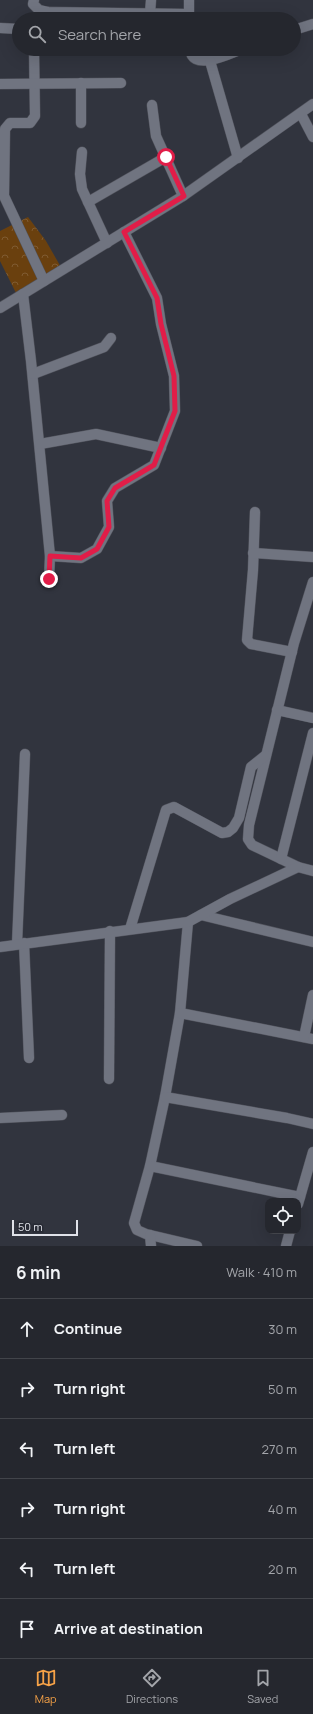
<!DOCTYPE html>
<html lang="en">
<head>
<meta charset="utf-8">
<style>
  :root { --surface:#25272e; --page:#31333a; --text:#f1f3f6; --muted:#a3a5aa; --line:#42444a; --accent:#f6a247 }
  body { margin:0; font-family:Manrope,sans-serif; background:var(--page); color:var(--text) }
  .controls { position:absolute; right:12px; bottom:12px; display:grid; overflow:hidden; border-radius:8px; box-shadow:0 4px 16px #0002 }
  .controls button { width:36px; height:36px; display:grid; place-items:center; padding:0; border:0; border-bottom:1px solid var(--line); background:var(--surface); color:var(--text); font:20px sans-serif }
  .scale { position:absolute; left:12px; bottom:10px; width:66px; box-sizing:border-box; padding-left:4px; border:2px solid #e0e2e9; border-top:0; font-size:11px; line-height:14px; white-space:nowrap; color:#e0e2e9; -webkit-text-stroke:3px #272a34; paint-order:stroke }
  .stop { position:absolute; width:12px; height:12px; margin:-9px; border:3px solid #e11d48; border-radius:50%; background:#fff }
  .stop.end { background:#e11d48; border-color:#fff; box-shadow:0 1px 4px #0008 }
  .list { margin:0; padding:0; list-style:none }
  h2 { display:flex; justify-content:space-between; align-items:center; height:52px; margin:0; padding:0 16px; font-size:17px }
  h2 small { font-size:13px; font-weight:400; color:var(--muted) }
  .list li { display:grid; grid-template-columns:26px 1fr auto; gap:12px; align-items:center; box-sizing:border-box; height:60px; padding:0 16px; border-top:1px solid var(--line) }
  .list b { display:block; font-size:15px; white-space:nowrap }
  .list em { font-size:13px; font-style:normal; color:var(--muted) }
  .icon { flex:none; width:22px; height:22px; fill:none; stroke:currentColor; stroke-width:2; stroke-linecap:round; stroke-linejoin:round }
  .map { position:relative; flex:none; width:313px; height:1246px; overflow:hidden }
  .search { position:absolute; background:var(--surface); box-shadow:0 4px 16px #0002; left:12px; right:12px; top:12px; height:44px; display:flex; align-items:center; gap:10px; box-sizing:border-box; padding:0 14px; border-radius:22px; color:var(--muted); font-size:15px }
  .sheet { height:412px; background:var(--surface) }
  nav { display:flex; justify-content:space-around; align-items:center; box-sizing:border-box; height:56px; border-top:1px solid var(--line); background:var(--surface); font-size:11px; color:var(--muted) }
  nav a { display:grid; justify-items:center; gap:2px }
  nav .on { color:var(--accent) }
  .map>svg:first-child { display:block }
  .park { fill:url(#park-crowns) }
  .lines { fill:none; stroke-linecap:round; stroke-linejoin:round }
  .minor-casing { stroke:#51535c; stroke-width:11 }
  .minor { stroke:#707480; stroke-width:10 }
  .route { stroke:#e11d48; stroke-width:5 }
</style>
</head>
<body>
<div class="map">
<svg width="313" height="1246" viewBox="0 0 313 1246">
  <defs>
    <pattern id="park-crowns" width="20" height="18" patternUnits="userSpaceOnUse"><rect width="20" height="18" fill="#6a400e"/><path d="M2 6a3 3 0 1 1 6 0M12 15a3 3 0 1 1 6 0" fill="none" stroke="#7f5b31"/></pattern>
  </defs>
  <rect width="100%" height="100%" fill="#31343e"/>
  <path class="park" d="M28,217L46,241L62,269L16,293L0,261V231Z"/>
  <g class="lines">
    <defs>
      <g id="minor">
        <path d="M34,0L33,4L39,10L48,12L189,14"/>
        <path d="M189,0V19"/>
        <path d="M150,13L151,0"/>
        <path d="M0,28L19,29"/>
        <path d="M294,30L313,24"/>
        <path d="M34,49L35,116L30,123H10L5,129L4,196L44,281"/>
        <path d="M190,49C192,73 231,53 242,49"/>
        <path d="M210,61L238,158"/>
        <path d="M81,83V123"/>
        <path d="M0,84L121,83"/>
        <path d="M152,105L156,136L183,196"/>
        <path d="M301,114L313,137"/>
        <path d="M82,152L80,174L82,189L107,243"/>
        <path d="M88,202L166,157"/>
        <path d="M23,294L31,361L50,556L49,579"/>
        <path d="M0,308L183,196L313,104"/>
        <path d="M33,374L104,347L111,338"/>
        <path d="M40,444L96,434L161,448"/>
        <path d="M255,512L253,570L247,640L251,644L292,652"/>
        <path d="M253,553L313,557"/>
        <path d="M50,556L81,558L97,549L109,527L107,501L115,488L154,465L175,411L174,376L161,324L157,298L124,232"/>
        <path d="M313,582L294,643L249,825L248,839L252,845L298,867L313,871"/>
        <path d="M277,710L313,718"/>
        <path d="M281,859L313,733"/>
        <path d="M201,915L313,942"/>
        <path d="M188,922L180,1013L165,1097L150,1166L134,1223L137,1230L146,1234L197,1246"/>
        <path d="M130,929L166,810L174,807L222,833L228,832L233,828L239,818L251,767L266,755"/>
        <path d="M24,943L29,1058"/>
        <path d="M17,944L25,754"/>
        <path d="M0,947L188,922L230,899L298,867"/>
        <path d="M180,1013L313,1039"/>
        <path d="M304,1037L313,995"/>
        <path d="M109,1079L110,931"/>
        <path d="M165,1097L287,1118L313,1124"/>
        <path d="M0,1118L62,1115"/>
        <path d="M150,1166L300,1197"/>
        <path d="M298,1204L313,1152"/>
        <path d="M150,1235L151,1246"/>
        <path d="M286,1246L290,1231"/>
      </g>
    </defs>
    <use href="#minor" class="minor-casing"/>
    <use href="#minor" class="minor"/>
  </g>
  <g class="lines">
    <path class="route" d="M49,579L50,556L81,558L97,549L109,527L107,501L115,488L154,465L175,411L174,376L161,324L157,298L124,232L184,196L166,157"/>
  </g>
</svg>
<div class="controls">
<button><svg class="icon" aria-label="locate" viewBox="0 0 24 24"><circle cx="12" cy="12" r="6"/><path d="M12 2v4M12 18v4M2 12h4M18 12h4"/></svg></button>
</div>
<div class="scale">50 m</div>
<div class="stop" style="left:166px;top:157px"></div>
<div class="stop end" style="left:49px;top:579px"></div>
<div class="search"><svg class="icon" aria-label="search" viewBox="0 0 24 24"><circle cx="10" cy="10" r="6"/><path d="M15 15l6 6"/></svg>Search here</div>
</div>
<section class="sheet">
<h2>6 min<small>Walk · 410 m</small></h2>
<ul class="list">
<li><svg class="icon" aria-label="ahead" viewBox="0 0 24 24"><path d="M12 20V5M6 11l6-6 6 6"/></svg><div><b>Continue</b></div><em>30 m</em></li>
<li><svg class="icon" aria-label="right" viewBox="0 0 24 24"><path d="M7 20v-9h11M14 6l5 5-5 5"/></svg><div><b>Turn right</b></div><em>50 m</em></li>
<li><svg class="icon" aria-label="left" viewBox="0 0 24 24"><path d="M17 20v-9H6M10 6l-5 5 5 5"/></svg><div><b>Turn left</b></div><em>270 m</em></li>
<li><svg class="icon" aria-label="right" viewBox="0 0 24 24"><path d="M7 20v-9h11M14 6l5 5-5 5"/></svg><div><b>Turn right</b></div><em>40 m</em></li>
<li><svg class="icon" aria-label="left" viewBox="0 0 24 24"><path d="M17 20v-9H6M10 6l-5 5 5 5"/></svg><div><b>Turn left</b></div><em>20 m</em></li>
<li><svg class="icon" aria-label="arrive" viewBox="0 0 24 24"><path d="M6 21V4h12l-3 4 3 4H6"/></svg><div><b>Arrive at destination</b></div></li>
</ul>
</section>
<nav>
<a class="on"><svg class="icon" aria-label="map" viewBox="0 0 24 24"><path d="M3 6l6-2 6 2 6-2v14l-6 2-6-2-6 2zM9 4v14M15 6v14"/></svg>Map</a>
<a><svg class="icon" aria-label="directions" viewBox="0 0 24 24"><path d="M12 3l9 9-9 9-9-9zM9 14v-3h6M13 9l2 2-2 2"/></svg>Directions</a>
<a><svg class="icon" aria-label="saved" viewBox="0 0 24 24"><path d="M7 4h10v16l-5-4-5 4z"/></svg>Saved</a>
</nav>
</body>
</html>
